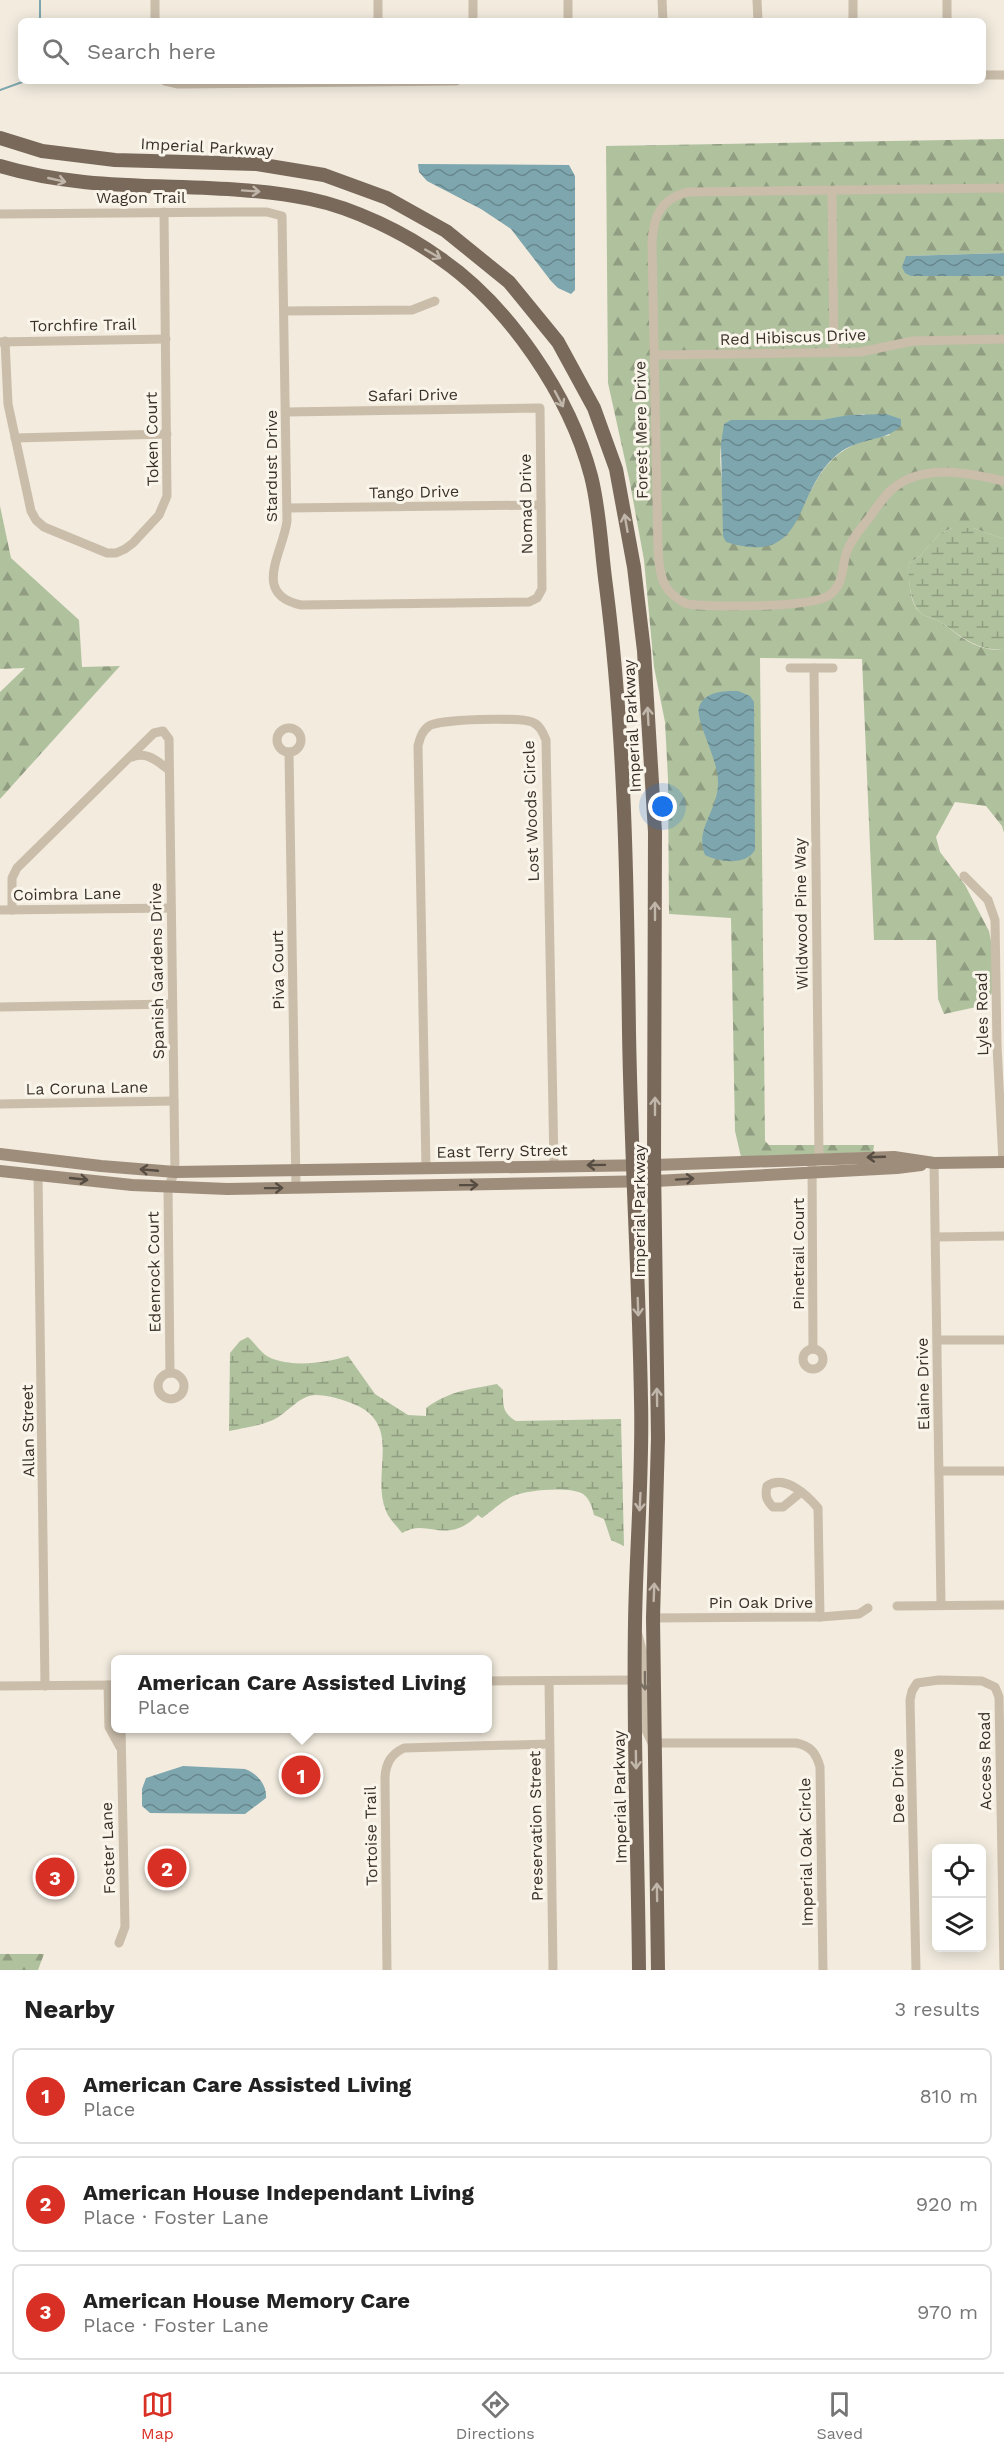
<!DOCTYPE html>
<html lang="en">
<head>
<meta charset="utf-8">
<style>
  :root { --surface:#fff; --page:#f2f2f2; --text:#222; --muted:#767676; --line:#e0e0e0; --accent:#d93025 }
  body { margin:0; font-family:"Work Sans",sans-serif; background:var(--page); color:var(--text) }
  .controls { position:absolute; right:18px; bottom:18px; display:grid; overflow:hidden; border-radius:9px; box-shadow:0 3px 15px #0003 }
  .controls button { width:54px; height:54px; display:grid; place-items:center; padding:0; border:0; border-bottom:2px solid var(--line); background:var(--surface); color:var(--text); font:30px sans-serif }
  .you { position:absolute; left:663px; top:807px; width:21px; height:21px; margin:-15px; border:4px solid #fff; border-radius:50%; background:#1a73e8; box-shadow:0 0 0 9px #1a73e833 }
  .badge { display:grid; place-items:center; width:39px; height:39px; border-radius:50%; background:var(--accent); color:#fff; font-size:20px; font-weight:700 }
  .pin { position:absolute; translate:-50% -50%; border:3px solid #fff; box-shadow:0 2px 6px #0006 }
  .popup { position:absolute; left:111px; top:1655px; width:381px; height:78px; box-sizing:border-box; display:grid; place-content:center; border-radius:9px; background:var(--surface); filter:drop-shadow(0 2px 4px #0005); font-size:20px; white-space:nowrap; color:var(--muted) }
  .popup b { font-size:22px; color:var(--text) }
  .popup::after { content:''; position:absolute; left:50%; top:100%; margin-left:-12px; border:12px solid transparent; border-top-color:var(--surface) }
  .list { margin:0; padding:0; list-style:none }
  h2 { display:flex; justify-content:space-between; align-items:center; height:78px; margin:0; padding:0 24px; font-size:26px }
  h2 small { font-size:20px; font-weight:400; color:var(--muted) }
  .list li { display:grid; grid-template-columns:39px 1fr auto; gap:18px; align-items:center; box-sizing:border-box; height:96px; margin:0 12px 12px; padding:0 12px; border:2px solid var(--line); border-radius:9px }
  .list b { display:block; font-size:22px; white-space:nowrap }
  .list p { margin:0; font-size:20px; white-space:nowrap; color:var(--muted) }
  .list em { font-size:20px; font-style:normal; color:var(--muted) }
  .icon { flex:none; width:33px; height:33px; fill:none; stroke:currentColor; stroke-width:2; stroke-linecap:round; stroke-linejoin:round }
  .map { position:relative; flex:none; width:1004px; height:1970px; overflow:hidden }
  .search { position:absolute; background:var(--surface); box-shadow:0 3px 15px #0003; left:18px; right:18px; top:18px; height:66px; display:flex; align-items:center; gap:15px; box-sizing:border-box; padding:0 21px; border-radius:9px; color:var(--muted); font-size:22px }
  .sheet { height:402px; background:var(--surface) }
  nav { display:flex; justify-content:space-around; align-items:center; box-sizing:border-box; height:84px; border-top:2px solid var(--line); background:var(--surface); font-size:16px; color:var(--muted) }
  nav a { display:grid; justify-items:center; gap:3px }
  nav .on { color:var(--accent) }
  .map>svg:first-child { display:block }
  .forest { fill:url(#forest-firs); fill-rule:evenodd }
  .wetland { fill:url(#wetland-marsh) }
  .water { fill:url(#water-waves) }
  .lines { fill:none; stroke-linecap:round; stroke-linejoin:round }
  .stream { stroke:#7ea6ae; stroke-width:2 }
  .street { stroke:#cabdaa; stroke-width:9 }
  .secondary { stroke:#9e8d7b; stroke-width:12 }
  .primary { stroke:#79695b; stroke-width:14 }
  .oneway { stroke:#c0b6aa }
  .oneway2 { stroke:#574c42 }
  .oneway3 { stroke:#7a6f63 }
  .labels { text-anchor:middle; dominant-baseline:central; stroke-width:6; stroke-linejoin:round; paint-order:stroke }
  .street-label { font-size:16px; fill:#383029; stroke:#faf5eb }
</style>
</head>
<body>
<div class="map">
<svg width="1004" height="1970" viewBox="0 0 1004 1970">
  <defs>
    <pattern id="forest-firs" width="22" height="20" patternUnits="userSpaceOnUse" patternTransform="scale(1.5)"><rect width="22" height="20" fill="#b0c19e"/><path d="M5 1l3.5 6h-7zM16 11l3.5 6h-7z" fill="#909d81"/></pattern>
    <pattern id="wetland-marsh" width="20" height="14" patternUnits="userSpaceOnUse" patternTransform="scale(1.5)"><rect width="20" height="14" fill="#b0c19e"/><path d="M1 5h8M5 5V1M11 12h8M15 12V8" fill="none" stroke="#909d81"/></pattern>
    <pattern id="water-waves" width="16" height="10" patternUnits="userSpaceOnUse" patternTransform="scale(1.5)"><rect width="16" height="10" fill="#7ea6ae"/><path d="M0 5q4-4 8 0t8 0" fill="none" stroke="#68888e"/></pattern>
  </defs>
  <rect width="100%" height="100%" fill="#f2ebde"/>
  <g class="forest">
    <path d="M1004,139V253L907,256L973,275L1004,276V539L973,528H952L939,534L920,556L908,564C910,578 908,604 921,613C926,618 936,618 942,623C962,638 977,651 1004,650V833L1002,826L986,806L955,802L936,837L940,852L965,885L989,931L996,966L992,993L981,1006L944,1014L938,999L936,940H874L862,659L760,658L765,1141L769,1145H874L873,1152L741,1157L735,1131L731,918L669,914L668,779L665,722L654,667L644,560L630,483L608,383L606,146ZM864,414L890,435C827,445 821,472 794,524L722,479C719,459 719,437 731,420H821Z"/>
    <path d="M0,506L11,558L79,620L82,667L120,666L0,799V692L25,668L0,669Z"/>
    <path d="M0,1954H44L38,1970H0Z"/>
  </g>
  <g class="wetland">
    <path d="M952,528H973L1004,539V650C977,650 963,638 942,623C936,618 926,618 921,613C909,604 909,577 908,564L920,556L939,534Z"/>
    <path d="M248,1337C256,1344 262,1355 273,1359C296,1367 325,1363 348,1356L375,1394L408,1415L426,1416V1408C452,1390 467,1390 497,1384L503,1390C503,1405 502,1413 516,1421L621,1419L624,1546L611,1540L604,1519L594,1515C592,1507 590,1499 583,1494C570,1486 527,1490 513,1496C502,1501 492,1511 482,1518L478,1515C445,1547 428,1517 402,1533C397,1526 389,1519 386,1511C370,1472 405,1423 351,1403C340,1399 328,1395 316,1395C299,1395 288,1413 273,1420C259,1426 244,1428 229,1431L230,1353L240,1341Z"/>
  </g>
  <g class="water">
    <path d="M418,164L569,165L575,176V290L571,294L558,288L551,281L511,229L481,209L427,181L419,172Z"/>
    <path d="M1004,253V276H911L905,273L902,267L906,256Z"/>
    <path d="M886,414L901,419V426C885,442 859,437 838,454C791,492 810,568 726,542L723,536L721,444L724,424L731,420H821L849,415Z"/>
    <path d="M738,691L750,696L754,702L755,850C746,866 719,862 705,855C694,828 719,811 718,781C718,759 695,720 699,707C705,691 724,691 738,691Z"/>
    <path d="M183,1766L245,1769C257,1773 267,1785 266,1798L245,1814L150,1813L142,1806V1789L146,1778Z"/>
  </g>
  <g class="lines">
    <g class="stream">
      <path d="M40,21V0"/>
      <path d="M0,90L25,81"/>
    </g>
    <g class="street">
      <path d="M155,0V21"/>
      <path d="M378,0V21"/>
      <path d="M473,0V21"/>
      <path d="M568,0V21"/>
      <path d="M662,0L663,21"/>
      <path d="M757,0L758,21"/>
      <path d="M853,0V21"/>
      <path d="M947,0V21"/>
      <path d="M983,75H1004"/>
      <path d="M165,81L178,84L456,81"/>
      <path d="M1004,188L688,192C660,199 653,217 652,244L658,548C659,573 661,592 687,604C713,607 808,608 828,596C845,585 841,567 847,551C852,538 862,527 870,517C876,508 882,499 890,491C921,462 967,473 1004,481"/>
      <path d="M832,191L834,352"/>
      <path d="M0,214L236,212H267L282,216L287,521C283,553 251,594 301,605L529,602L537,598L542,589L540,408L286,412"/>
      <path d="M285,311L412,310L435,301"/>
      <path d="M5,341L8,404L31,511L36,520L44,527L107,553H116L125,549L133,543L159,515L167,496L164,212"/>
      <path d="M0,342L166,339"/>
      <path d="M655,355L860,352L913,341L1004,339"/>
      <path d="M15,438L167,434"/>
      <path d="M287,508L541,505"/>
      <path d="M790,668H833"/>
      <path d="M814,668L819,1159"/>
      <circle cx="289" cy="740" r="12"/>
      <path d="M289,752L296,1188"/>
      <path d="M132,757C147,751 157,761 169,770"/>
      <path d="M964,876L988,900L995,920L997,1046L1003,1162"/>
      <path d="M0,910L171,908"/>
      <path d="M12,910V878L17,868L154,733L163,731L169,739L175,1172L168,1187L170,1373"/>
      <path d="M0,1007L172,1004"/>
      <path d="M0,1104L174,1101"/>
      <path d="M812,1159L813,1349"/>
      <path d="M934,1163L941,1605"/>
      <path d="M426,1168L418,746C420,738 422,731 429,726C438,719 521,717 532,722C540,725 543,733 546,740L554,1166"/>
      <path d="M38,1175L45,1686"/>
      <path d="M936,1237L1004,1236"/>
      <path d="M937,1340H1004"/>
      <circle cx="813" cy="1359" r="10"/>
      <circle cx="171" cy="1386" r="13"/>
      <path d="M939,1471H1004"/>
      <path d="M800,1493L783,1507H773C766,1500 765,1495 767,1486C785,1474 807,1495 818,1508L820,1617"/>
      <path d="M897,1606L1004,1605"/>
      <path d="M653,1618L820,1617L859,1614L868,1608"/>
      <path d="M637,1631L644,1657L645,1728L652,1743H796C811,1746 816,1753 820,1767L823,1970"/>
      <path d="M487,1681L635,1680"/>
      <path d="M549,1681L553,1970"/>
      <path d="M108,1685L109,1727L120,1747"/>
      <path d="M0,1686L115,1685"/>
      <path d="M119,1943L125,1927L121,1728"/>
      <path d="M387,1970L385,1777C386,1763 391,1754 404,1748L549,1744"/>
      <path d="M916,1970L910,1700L912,1691L917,1683L939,1680L982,1681L995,1687L999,1697L1004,1968"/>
    </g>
    <g class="secondary">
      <path d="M0,1154L101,1166L175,1172L654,1165L894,1157L934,1163L1004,1162"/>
      <path d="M0,1171L132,1185L227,1189L655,1181L897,1168L921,1165"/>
    </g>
    <g class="primary">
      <path d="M0,138L42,151L115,160L257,164L324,175L387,198L446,231L509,282L558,342L594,408L616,469L634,567L644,651L655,832L654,1165L658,1438L653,1618L658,1970"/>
      <path d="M0,166C103,197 206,178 310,199C354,208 405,233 441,259C509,306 570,396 591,476C600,511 601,550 606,586C625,734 627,883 629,1032C631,1155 639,1278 641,1400C643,1475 636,1549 635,1624C633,1739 638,1855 639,1970"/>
    </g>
  </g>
  <defs><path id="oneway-shaft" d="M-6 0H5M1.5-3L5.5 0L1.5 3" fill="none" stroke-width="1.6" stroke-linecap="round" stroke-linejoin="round" transform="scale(1.5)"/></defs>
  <g class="oneway">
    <use href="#oneway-shaft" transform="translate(57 180) rotate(13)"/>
    <use href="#oneway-shaft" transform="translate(251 191) rotate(4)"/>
    <use href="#oneway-shaft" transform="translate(433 254) rotate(30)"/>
    <use href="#oneway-shaft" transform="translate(559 399) rotate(62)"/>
    <use href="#oneway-shaft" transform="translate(626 523) rotate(-100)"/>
    <use href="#oneway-shaft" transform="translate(648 716) rotate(-93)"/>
    <use href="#oneway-shaft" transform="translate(655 911) rotate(-90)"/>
    <use href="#oneway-shaft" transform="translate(655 1106) rotate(-90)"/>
    <use href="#oneway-shaft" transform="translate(638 1307) rotate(88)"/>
    <use href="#oneway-shaft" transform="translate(657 1397) rotate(-91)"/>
    <use href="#oneway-shaft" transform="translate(640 1502) rotate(93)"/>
    <use href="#oneway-shaft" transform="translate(654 1592) rotate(-88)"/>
    <use href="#oneway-shaft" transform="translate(636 1760) rotate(89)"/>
    <use href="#oneway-shaft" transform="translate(657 1892) rotate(-91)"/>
  </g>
  <g class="oneway2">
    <use href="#oneway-shaft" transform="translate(876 1157) rotate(178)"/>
    <use href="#oneway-shaft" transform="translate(596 1165) rotate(179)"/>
    <use href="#oneway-shaft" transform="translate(149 1170) rotate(-175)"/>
    <use href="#oneway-shaft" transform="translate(79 1179) rotate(6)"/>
    <use href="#oneway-shaft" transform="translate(685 1179) rotate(-4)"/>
    <use href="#oneway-shaft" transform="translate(469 1185) rotate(-1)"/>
    <use href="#oneway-shaft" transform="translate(274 1188) rotate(-1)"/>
  </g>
  <use class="oneway3" href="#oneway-shaft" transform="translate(645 1681) rotate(89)"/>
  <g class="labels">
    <g class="street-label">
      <text transform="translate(207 147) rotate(3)">Imperial Parkway</text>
      <text x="141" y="197">Wagon Trail</text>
      <text transform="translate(83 325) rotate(-1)">Torchfire Trail</text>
      <text transform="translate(793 337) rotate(-2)">Red Hibiscus Drive</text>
      <text transform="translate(413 395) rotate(-1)">Safari Drive</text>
      <text transform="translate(641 430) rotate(-91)">Forest Mere Drive</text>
      <text transform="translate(152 439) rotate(-91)">Token Court</text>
      <text transform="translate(271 466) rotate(-90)">Stardust Drive</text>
      <text transform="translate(414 492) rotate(-1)">Tango Drive</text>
      <text transform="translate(526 504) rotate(-91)">Nomad Drive</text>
      <text transform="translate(632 726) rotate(-93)">Imperial Parkway</text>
      <text transform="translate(531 811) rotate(-92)">Lost Woods Circle</text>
      <text transform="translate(67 894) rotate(-1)">Coimbra Lane</text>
      <text transform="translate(801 914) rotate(-91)">Wildwood Pine Way</text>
      <text transform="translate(278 970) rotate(-91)">Piva Court</text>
      <text transform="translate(157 971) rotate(-91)">Spanish Gardens Drive</text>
      <text transform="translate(982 1014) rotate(-91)">Lyles Road</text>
      <text transform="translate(87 1088) rotate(-1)">La Coruna Lane</text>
      <text transform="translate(502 1151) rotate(-1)">East Terry Street</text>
      <text transform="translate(639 1211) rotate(-90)">Imperial Parkway</text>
      <text transform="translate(798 1254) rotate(-90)">Pinetrail Court</text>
      <text transform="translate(154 1272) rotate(-91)">Edenrock Court</text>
      <text transform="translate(923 1384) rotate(-91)">Elaine Drive</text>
      <text transform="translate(28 1431) rotate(-91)">Allan Street</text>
      <text x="761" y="1602">Pin Oak Drive</text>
      <text transform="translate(985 1761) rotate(-91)">Access Road</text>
      <text transform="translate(898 1786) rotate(-91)">Dee Drive</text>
      <text transform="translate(620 1797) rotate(-91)">Imperial Parkway</text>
      <text transform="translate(536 1826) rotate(-91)">Preservation Street</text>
      <text transform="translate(371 1836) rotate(-91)">Tortoise Trail</text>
      <text transform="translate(108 1848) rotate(-92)">Foster Lane</text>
      <text transform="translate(806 1852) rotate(-91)">Imperial Oak Circle</text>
    </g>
  </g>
</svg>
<div class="controls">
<button><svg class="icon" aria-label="locate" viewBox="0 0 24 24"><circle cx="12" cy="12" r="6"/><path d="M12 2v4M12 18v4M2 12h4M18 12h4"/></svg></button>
<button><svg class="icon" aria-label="layers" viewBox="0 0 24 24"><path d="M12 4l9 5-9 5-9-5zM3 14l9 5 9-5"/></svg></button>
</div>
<div class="you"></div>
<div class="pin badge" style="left:301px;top:1775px">1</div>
<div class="popup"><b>American Care Assisted Living</b>Place</div>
<div class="pin badge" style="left:167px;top:1868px">2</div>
<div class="pin badge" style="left:55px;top:1877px">3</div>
<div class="search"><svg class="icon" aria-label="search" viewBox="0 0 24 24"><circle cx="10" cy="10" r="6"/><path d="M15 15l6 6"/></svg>Search here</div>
</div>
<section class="sheet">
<h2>Nearby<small>3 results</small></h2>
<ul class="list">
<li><span class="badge">1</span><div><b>American Care Assisted Living</b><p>Place</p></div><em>810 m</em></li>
<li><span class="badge">2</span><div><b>American House Independant Living</b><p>Place · Foster Lane</p></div><em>920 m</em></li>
<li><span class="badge">3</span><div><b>American House Memory Care</b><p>Place · Foster Lane</p></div><em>970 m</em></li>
</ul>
</section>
<nav>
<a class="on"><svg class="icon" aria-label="map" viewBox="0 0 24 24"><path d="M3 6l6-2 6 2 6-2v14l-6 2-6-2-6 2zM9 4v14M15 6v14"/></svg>Map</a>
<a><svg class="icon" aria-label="directions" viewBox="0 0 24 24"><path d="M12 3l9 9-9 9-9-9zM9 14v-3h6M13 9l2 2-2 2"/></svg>Directions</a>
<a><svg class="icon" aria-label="saved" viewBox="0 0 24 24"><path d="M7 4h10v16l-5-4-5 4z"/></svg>Saved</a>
</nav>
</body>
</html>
